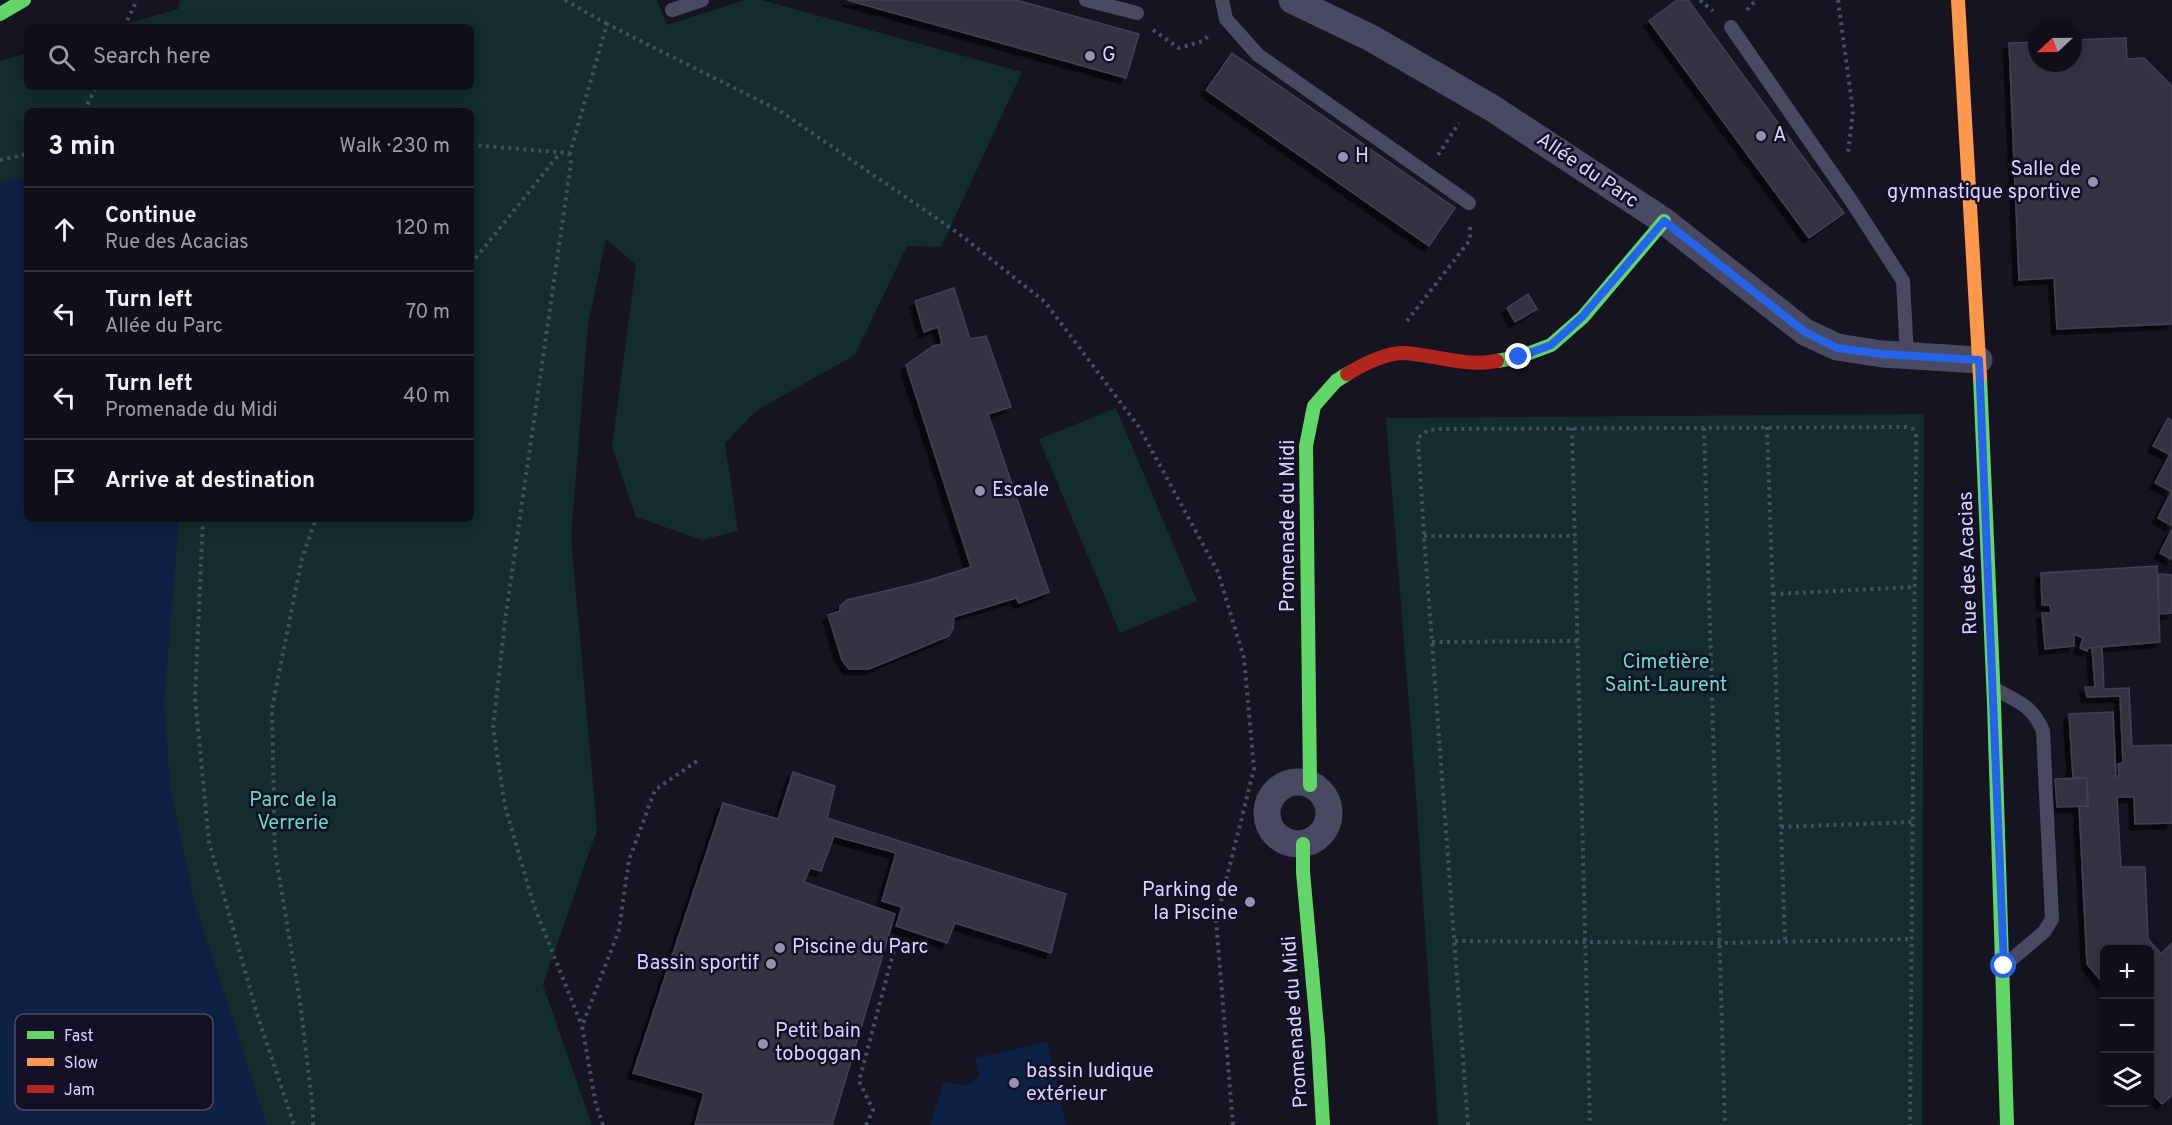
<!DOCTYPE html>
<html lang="en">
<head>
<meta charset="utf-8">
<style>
  :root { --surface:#100f19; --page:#1e1d26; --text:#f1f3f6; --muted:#9c9ca2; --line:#302f38 }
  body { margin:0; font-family:Overpass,sans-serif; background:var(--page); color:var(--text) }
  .controls { position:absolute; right:18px; bottom:18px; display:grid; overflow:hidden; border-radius:9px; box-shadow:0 3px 15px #0003 }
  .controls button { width:54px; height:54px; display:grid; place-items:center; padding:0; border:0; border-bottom:2px solid var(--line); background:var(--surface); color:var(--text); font:30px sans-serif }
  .compass { position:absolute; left:2028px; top:18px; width:54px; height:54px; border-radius:50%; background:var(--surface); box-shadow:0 3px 15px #0003; rotate:248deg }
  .stop { position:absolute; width:18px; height:18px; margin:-14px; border:4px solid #2563eb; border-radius:50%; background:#fff }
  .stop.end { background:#2563eb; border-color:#fff; box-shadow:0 2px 6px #0008 }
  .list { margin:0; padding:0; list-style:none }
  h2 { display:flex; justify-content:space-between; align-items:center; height:78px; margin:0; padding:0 24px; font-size:26px }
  h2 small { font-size:20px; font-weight:400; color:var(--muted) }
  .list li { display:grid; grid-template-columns:39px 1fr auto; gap:18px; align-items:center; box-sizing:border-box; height:84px; padding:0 24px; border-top:2px solid var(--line) }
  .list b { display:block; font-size:22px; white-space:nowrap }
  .list p { margin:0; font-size:20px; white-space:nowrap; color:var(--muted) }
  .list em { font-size:20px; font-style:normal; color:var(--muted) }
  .icon { flex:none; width:33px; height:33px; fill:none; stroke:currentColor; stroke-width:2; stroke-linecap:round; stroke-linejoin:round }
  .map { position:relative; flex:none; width:2172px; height:1125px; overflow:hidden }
  .search { position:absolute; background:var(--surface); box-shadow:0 3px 15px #0003; left:24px; top:24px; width:450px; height:66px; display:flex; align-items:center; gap:15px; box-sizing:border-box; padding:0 21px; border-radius:9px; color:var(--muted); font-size:22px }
  .panel { position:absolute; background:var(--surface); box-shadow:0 3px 15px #0003; left:24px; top:108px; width:450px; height:414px; border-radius:9px }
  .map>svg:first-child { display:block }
  .green { fill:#132c2d; fill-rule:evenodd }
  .water { fill:#0d2144 }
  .building { fill:#343243; stroke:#433f54; stroke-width:1.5; filter:url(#shadow) }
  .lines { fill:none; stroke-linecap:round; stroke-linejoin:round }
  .path { stroke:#44505f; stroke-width:4; stroke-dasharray:3 4.5; stroke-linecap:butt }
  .lane { stroke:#4a4962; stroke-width:14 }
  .street { stroke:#4a4962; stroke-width:27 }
  .fast { stroke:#63d668; stroke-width:14 }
  .slow { stroke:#ff974d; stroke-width:14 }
  .jam { stroke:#b3261e; stroke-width:14 }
  .route { stroke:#2563eb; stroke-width:8 }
  .poi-dot { fill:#9591b1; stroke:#130f26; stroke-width:2 }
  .labels { text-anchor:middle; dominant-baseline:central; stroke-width:5; stroke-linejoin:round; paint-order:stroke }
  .poi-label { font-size:20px; fill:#d9d4ff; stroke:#130f26; text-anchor:start }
  .street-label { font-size:20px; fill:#d9d4ff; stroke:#130f26 }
  .park-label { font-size:20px; fill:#5fe0c0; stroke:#130f26 }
  .key { fill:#130f26; stroke:#4e4a67; stroke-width:1.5 }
  .key-label { font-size:16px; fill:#d9d4ff }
</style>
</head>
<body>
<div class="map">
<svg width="2172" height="1125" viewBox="0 0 2172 1125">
  <defs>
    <filter id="shadow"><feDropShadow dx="-5.5" dy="5.5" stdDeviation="0" flood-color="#0009"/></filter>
  </defs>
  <rect width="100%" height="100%" fill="#161421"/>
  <g class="green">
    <path d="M180,0H657L667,25L745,0H762L1022,72L941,247L907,246L855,355L756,411L725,443L738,531L702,540L636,517L612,447L636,265L606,239L588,325L571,537L597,830L543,985L592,1125H0V61L27,53V87H471V27H116L178,9ZM27,111H471V519H27Z"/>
    <path d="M1116,408L1197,601L1120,633L1039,439Z"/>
    <path d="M1924,414L1922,1125H1438L1414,767L1386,418Z"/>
  </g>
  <g class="water">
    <path d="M27,176V519H179L164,700L170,788L195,904L267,1125H0V182Z"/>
    <path d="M1047,1042L1066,1125H930L944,1081C958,1084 971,1090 979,1075L975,1058Z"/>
  </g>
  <g class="building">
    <path d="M847,0H1016L1139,34L1126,78Z"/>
    <path d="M1677,0H1688L1844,213L1809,238L1649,21Z"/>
    <path d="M2126,38L2127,59L2144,58L2172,86V324L2057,329L2054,278L2019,280L2009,43L2037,42V63H2073V40Z"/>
    <path d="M1232,53L1455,208L1429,246L1206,90Z"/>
    <path d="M954,288L970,339L986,336L1011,407L988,414L1049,592L1019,603L1016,598L954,617L953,629L949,636L869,669H849L842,660L828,615L840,611V606L847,600L923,582L971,567L906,365L933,346L942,344L938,327L924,332L915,301Z"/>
    <path d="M1528,294L1537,309L1515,322L1507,308Z"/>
    <path d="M2168,418L2172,421V456L2153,446Z"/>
    <path d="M2170,454L2172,456V492L2155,483Z"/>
    <path d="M2171,492H2172V526L2158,518Z"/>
    <path d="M2172,529V560L2160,553Z"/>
    <path d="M2157,566L2160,642L2088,648L2087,651L2080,648L2083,638L2074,634V646L2045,649L2042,613H2051L2050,605H2042L2041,573Z"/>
    <path d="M2158,574L2172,575V613L2159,614Z"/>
    <path d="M2102,646L2104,689L2129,688L2132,746L2172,745V823L2135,824L2134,797H2117L2121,867H2145L2148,939L2161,954L2172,943V1095L2162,1104L2150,1091V950H2104V984L2087,964L2079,806H2088L2087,778H2073L2069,714L2113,712L2116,776H2119L2118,764L2123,763L2120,696L2087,697L2085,687H2095L2092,648Z"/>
    <path d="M793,772L835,786L827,818L1066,894L1051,953L955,923L947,943L896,926L902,907L882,901L896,853L834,836L821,871L810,868L804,882L895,914L832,1125H695L704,1093L633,1073L723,803L778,819Z"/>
    <path d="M2087,778L2088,806L2057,807L2055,779Z"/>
  </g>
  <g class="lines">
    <g class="path">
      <path d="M565,0L607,24"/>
      <path d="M1700,0L1713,11"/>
      <path d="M1838,0L1853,111L1848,154"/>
      <path d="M1747,10L1756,0"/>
      <path d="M124,27L137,0"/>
      <path d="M1153,30L1179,48L1203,41L1210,34"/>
      <path d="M84,111L96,87"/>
      <path d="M471,145L570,153L607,24L780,111L958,233L1045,302L1139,427L1218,572L1244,658L1254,769L1216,920L1233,1125"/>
      <path d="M569,153L571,163L505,621L493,728L505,806L534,906L582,1026"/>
      <path d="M1438,155L1459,123"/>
      <path d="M0,160L27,154"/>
      <path d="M471,264L556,158L562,153"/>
      <path d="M1407,321L1470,240V224"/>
      <path d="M1767,427L1785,942"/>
      <path d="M1572,428L1590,1125"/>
      <path d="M1704,428L1725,1125"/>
      <path d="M203,519L195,698L209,842L257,1014L294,1125"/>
      <path d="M1424,536H1575"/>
      <path d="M1773,594L1915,587"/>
      <path d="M1432,642L1578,641"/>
      <path d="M1781,827L1913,822"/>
      <path d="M1455,941L1719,943L1911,939"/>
      <path d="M313,1125V1110L300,1002L275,852L272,708L302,558L316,519"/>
      <path d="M603,1125L596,1105L582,1026L619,930L629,860L655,790L700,759"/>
      <path d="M866,1125L873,1110L859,1081L894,950"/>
      <path d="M1468,1125L1424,536L1418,438L1428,430L1440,429L1906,427L1913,429L1916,436L1910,1125"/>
    </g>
    <g class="lane">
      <path d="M1086,0L1137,13"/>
      <path d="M1222,0L1226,19L1258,55L1469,203"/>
      <path d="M672,10L702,0"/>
      <path d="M1731,27L1852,202L1903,281L1907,356"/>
      <path d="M1995,689C2018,702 2032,705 2043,731L2052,919L2044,932L2006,964"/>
    </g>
    <g class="street">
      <path d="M1292,0L1371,38L1492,108L1664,221L1805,332L1837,347L1882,354L1979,360"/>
      <circle cx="1298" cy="813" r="31"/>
    </g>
    <g class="fast">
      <path d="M0,14L24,0"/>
      <path d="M1497,361L1519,357L1551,345L1583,317L1664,221"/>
      <path d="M1980,377L1994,703L2007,1125"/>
      <path d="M1310,785L1306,446L1314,406L1336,381L1347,374"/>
      <path d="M1303,844V872L1318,1039L1323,1125"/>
    </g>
    <path class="slow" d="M1958,0L1980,377"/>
    <path class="jam" d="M1347,374C1362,365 1386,353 1404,353C1435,355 1465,367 1497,361"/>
  </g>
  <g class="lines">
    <path class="route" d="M1519,357L1551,345L1582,317L1664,221L1805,332L1837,348L1882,354L1979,360L2004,966"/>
  </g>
  <g class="poi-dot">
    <circle cx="1090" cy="56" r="6"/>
    <circle cx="1761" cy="136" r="6"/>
    <circle cx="1343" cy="157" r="6"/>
    <circle cx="2093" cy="182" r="6"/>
    <circle cx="980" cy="491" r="6"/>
    <circle cx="1250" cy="902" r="6"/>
    <circle cx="780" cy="948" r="6"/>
    <circle cx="771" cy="964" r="6"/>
    <circle cx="763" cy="1044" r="6"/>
    <circle cx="1014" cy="1083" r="6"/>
  </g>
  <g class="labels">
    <g class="poi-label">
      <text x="1102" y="56">G</text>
      <text x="1773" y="136">A</text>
      <text x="1355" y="157">H</text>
      <text x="2081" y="170" text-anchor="end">Salle de<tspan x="2081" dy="23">gymnastique sportive</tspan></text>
      <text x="992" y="491">Escale</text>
      <text x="1238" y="891" text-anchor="end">Parking de<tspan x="1238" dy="23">la Piscine</tspan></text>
      <text x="792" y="948">Piscine du Parc</text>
      <text x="759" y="964" text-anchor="end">Bassin sportif</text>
      <text x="775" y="1032">Petit bain<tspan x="775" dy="23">toboggan</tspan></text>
      <text x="1026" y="1072">bassin ludique<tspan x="1026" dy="23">extérieur</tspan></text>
    </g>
    <g class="street-label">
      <text transform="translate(1587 171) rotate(34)">Allée du Parc</text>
      <text transform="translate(1289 526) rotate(-90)">Promenade du Midi</text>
      <text transform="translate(1969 563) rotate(-92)">Rue des Acacias</text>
      <text transform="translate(1296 1022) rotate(-94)">Promenade du Midi</text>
    </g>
    <g class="park-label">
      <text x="1666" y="663">Cimetière<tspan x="1666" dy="23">Saint-Laurent</tspan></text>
      <text x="293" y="801">Parc de la<tspan x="293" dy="23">Verrerie</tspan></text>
    </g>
  </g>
  <rect x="15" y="1014" width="198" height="96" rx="9" class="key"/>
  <rect x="27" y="1031" width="27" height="8" fill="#63d668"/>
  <rect x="27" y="1058" width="27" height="8" fill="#ff974d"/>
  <rect x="27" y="1085" width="27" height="8" fill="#b3261e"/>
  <g class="key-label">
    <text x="64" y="1041">Fast</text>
    <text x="64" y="1068">Slow</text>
    <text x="64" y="1095">Jam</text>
  </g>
</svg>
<div class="controls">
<button>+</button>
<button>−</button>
<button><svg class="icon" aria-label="layers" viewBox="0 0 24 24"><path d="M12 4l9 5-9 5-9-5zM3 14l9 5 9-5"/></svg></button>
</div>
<svg class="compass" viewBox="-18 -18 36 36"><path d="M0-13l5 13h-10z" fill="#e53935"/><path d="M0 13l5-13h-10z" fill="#9c9ca2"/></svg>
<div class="stop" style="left:2004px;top:966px"></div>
<div class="stop end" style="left:1519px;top:357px"></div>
<div class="search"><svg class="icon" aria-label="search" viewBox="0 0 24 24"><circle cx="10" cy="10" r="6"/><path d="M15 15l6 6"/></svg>Search here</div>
<section class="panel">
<h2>3 min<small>Walk · 230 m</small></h2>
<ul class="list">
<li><svg class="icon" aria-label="ahead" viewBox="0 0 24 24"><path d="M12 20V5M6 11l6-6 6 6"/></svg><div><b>Continue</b><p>Rue des Acacias</p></div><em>120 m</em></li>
<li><svg class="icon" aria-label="left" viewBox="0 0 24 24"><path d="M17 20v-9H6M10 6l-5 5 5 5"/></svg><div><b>Turn left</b><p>Allée du Parc</p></div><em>70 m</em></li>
<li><svg class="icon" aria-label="left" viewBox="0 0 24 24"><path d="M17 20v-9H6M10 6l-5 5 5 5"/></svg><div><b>Turn left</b><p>Promenade du Midi</p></div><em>40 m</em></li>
<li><svg class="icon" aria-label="arrive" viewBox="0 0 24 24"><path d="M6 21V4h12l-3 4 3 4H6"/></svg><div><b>Arrive at destination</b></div></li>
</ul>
</section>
</div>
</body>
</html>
